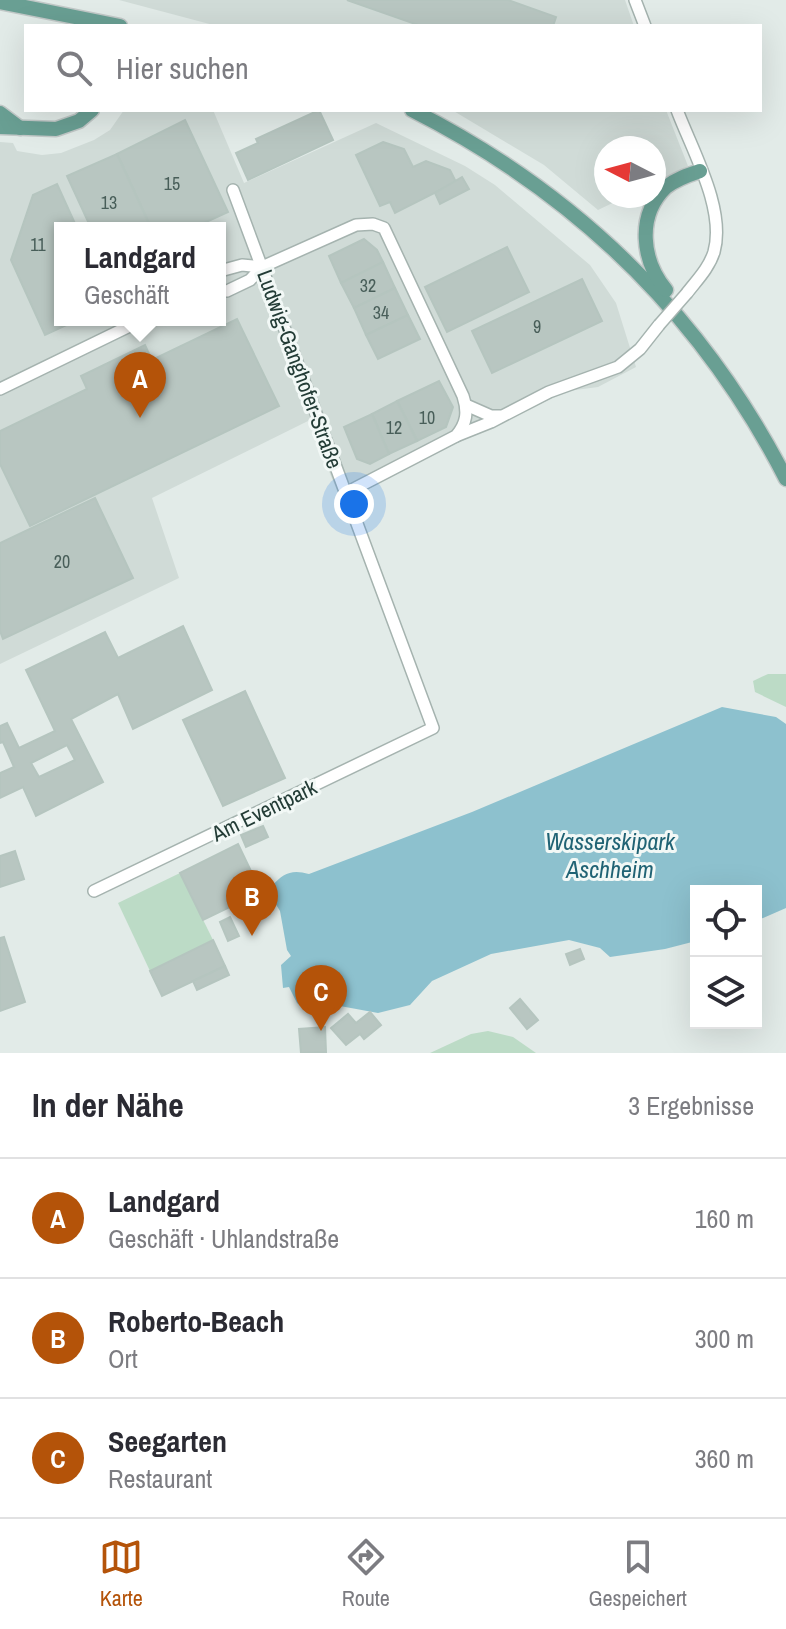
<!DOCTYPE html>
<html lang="de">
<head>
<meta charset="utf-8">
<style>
  :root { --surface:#fff; --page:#f2f2f3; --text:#2b2b33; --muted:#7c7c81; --line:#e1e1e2; --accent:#b45309 }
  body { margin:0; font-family:"Archivo Narrow",sans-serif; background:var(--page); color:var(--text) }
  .controls { position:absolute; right:24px; bottom:24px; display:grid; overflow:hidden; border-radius:0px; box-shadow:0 8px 32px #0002 }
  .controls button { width:72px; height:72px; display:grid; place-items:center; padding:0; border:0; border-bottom:2px solid var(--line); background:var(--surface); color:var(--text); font:40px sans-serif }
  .compass { position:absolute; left:594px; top:136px; width:72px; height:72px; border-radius:50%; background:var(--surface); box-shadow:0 8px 32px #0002; rotate:276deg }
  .you { position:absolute; left:354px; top:504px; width:28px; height:28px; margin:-20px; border:6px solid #fff; border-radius:50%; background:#1a73e8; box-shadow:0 0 0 12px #1a73e833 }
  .badge { display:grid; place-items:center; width:52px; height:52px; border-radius:50%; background:var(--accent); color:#fff; font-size:26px; font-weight:700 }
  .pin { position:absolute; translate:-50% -66px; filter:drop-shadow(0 2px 4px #0008) }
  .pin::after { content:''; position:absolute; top:42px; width:28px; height:24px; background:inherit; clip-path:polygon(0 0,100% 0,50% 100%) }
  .popup { position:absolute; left:54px; top:222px; width:172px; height:104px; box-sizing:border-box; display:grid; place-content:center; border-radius:0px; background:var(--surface); filter:drop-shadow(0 2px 6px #0005); font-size:26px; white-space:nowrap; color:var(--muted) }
  .popup b { font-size:30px; color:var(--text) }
  .popup::after { content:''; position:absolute; left:50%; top:100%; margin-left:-16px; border:16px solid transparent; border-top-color:var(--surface) }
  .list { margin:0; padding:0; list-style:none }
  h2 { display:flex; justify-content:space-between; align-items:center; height:104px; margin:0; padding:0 32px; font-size:34px }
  h2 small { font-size:26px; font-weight:400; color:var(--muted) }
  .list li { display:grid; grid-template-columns:52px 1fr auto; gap:24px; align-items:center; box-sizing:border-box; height:120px; padding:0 32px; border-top:2px solid var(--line) }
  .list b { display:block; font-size:30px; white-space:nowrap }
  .list p { margin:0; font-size:26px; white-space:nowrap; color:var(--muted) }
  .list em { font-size:26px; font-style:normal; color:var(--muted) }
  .icon { flex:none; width:44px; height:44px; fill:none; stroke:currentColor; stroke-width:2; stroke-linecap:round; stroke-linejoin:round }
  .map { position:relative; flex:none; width:786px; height:1053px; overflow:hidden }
  .search { position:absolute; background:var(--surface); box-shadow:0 8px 32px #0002; left:24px; right:24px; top:24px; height:88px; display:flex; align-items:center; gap:20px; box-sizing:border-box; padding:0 28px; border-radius:0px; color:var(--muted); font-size:30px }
  .sheet { height:464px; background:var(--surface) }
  nav { display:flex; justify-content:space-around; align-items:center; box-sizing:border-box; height:112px; border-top:2px solid var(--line); background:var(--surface); font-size:22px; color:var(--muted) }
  nav a { display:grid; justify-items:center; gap:4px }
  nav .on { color:var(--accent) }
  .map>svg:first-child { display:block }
  .built { fill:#d0dbd7; fill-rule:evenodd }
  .green { fill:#bcdbc6 }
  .water { fill:#8dc1ce }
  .building { fill:#b8c6c1; stroke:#b5c5bf; stroke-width:2; fill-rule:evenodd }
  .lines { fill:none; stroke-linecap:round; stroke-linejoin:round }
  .minor-casing { stroke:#a5b3af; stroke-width:14 }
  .major-casing { stroke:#c1c8c7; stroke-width:17 }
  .minor { stroke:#fff; stroke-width:11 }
  .major { stroke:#699f93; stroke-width:14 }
  .minor-bridge-casing { stroke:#a5b3af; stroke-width:14; stroke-linecap:butt }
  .minor-bridge { stroke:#fff; stroke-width:11 }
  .labels { text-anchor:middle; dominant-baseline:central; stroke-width:6; stroke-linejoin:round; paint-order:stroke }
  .number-label { font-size:18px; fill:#485e59 }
  .street-label { font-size:22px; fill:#233c36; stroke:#f2f8f6 }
  .water-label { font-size:24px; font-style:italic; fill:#206374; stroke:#f2f8f6 }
</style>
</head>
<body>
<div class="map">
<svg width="786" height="1053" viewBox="0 0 786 1053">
  <rect width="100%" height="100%" fill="#e2ebe8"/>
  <g class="built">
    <path d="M119,0H625L634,26H217Z"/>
    <path d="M124,110H213L244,183L376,123L465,166L495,185L590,265L616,303L636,367L598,387L568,391L499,423L341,500L308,421L152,498L179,578L0,664V142L13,143L17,151L42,155L61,153L94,140L110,130ZM60,228H220V320H60Z"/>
    <path d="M452,110H666L688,166L654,183V148H606V196H627L598,210L544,165Z"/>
  </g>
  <g class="green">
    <path d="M768,674H786V707L755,692L753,681Z"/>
    <path d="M180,873L213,940L150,971L118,903Z"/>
    <path d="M488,1031L513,1037L536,1053H430L471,1034Z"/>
  </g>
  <path class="water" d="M722,707L776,717L786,724V908L756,921V891H696V941L665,949L610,957L600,948L569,940L491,954L432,981L410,1005L378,1013L340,1006L309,1013L297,1003L289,987L283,988L281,965L291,956L287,950L280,911L272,898V886C283,873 292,869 309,874L472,812Z"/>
  <g class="building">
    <path d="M347,0H508L556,17L553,26H421Z"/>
    <path d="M319,110L333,140L248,180L236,153L258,143L256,139Z"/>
    <path d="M185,120L228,212L193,228H151L117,154Z"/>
    <path d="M383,142L404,149L413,167L426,161L450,170L456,182L395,213L390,202L380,206L356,155Z"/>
    <path d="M117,154L151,228H91L67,176Z"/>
    <path d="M462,177L469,189L440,204L435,193Z"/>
    <path d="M57,184L77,228H60V320H77L45,335L11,260L33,195Z"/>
    <path d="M364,239L377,250L383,262L341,283L329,256Z"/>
    <path d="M507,247L529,292L447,332L425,287Z"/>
    <path d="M383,262L395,288L354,308L341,283Z"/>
    <path d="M582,279L602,321L492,373L472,331Z"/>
    <path d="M395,288L408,315L366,335L354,308Z"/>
    <path d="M408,315L420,339L378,359L366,335Z"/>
    <path d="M237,319L279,406L30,526L0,464V431L87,389L81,376L145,345L152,360Z"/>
    <path d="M439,381L453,407L446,427L417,441L397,401Z"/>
    <path d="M397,401L417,441L389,454L372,414Z"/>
    <path d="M372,414L389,454L370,464L357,459L344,427Z"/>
    <path d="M95,498L133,578L3,639L0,631V543Z"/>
    <path d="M183,626L212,690L133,729L118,694L71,719L103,782L36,816L23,787L0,798V773L14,767L3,742L0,743V726L7,723L19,748L55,731L26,670L105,632L118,658ZM67,745L75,760L39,777L31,763Z"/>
    <path d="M245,691L285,778L223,806L183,720Z"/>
    <path d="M263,826L268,837L246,847L241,835Z"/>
    <path d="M238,844L261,892L203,920L180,873Z"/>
    <path d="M15,851L24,879L0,887V856Z"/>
    <path d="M230,917L239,936L228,941L220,922Z"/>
    <path d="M4,937L25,1002L0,1011V938Z"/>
    <path d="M213,940L225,966L162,996L150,971Z"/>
    <path d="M580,949L584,959L570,965L566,954Z"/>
    <path d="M225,966L229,975L197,990L193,981Z"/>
    <path d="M520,999L538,1020L527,1029L510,1008Z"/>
    <path d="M370,1012L381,1025L364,1039L360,1034L346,1045L331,1028L348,1014L356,1023Z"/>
    <path d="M325,1027L326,1052L301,1053L299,1029Z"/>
  </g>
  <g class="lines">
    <defs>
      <g id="minor">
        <path d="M635,0L645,26"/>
        <path d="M677,110C692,150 726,209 714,252C709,268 697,280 687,293"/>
        <path d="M220,271L242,265L262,267"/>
        <path d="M227,291L250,280L262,267L356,225L373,224L384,228L463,396C468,412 467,423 456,436L346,493"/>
        <path d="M0,389L142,320"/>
        <path d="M466,405L491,416H500"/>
        <path d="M456,436L491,422L549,392L618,367L640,349L659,325"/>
        <path d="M94,891L433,728L233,190"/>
      </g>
      <g id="major">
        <path d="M0,2L120,26"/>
        <path d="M412,110C576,193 702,315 786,479"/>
        <path d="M0,113L20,128"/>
        <path d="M0,127L56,129L79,121L92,110"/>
        <path d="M666,290C642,261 636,216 666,187C676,179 688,175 700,171"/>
      </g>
    </defs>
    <use href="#minor" class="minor-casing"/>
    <use href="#major" class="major-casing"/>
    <use href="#minor" class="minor"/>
    <use href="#major" class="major"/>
    <defs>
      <path id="minor-bridge" d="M659,325L687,293"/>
    </defs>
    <use href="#minor-bridge" class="minor-bridge-casing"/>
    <use href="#minor-bridge" class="minor-bridge"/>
  </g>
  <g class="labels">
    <g class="number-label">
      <text x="172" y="183">15</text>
      <text x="109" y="202">13</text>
      <text x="38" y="244">11</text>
      <text x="368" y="285">32</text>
      <text x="381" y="312">34</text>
      <text x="537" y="326">9</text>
      <text x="427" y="417">10</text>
      <text x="394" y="427">12</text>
      <text x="62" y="561">20</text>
    </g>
    <g class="street-label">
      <text transform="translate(300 369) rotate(70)">Ludwig-Ganghofer-Straße</text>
      <text transform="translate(264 810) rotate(-26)">Am Eventpark</text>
    </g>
    <g class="water-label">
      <text x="610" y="841">Wasserskipark<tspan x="610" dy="28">Aschheim</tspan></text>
    </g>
  </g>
</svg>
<div class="controls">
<button><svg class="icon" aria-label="locate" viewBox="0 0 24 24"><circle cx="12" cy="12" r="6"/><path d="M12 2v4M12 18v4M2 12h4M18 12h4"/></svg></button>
<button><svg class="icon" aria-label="layers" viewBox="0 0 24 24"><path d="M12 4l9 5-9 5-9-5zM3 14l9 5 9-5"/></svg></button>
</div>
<svg class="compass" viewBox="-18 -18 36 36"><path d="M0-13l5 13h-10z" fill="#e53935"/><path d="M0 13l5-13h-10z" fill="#7c7c81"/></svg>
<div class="you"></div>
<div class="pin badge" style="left:140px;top:418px">A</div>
<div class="popup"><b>Landgard</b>Geschäft</div>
<div class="pin badge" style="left:252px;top:936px">B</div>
<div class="pin badge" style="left:321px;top:1031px">C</div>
<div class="search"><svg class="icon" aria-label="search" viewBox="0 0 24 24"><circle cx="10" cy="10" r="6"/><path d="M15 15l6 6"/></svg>Hier suchen</div>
</div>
<section class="sheet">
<h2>In der Nähe<small>3 Ergebnisse</small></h2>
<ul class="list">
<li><span class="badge">A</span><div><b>Landgard</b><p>Geschäft · Uhlandstraße</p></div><em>160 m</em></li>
<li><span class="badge">B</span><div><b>Roberto-Beach</b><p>Ort</p></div><em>300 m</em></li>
<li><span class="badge">C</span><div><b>Seegarten</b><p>Restaurant</p></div><em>360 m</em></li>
</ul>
</section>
<nav>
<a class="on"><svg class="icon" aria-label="map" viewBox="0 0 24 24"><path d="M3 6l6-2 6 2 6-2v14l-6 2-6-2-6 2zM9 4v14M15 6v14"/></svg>Karte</a>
<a><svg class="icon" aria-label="directions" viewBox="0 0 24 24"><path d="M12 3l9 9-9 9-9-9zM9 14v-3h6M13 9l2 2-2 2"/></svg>Route</a>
<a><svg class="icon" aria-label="saved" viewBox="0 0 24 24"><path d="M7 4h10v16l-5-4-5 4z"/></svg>Gespeichert</a>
</nav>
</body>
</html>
